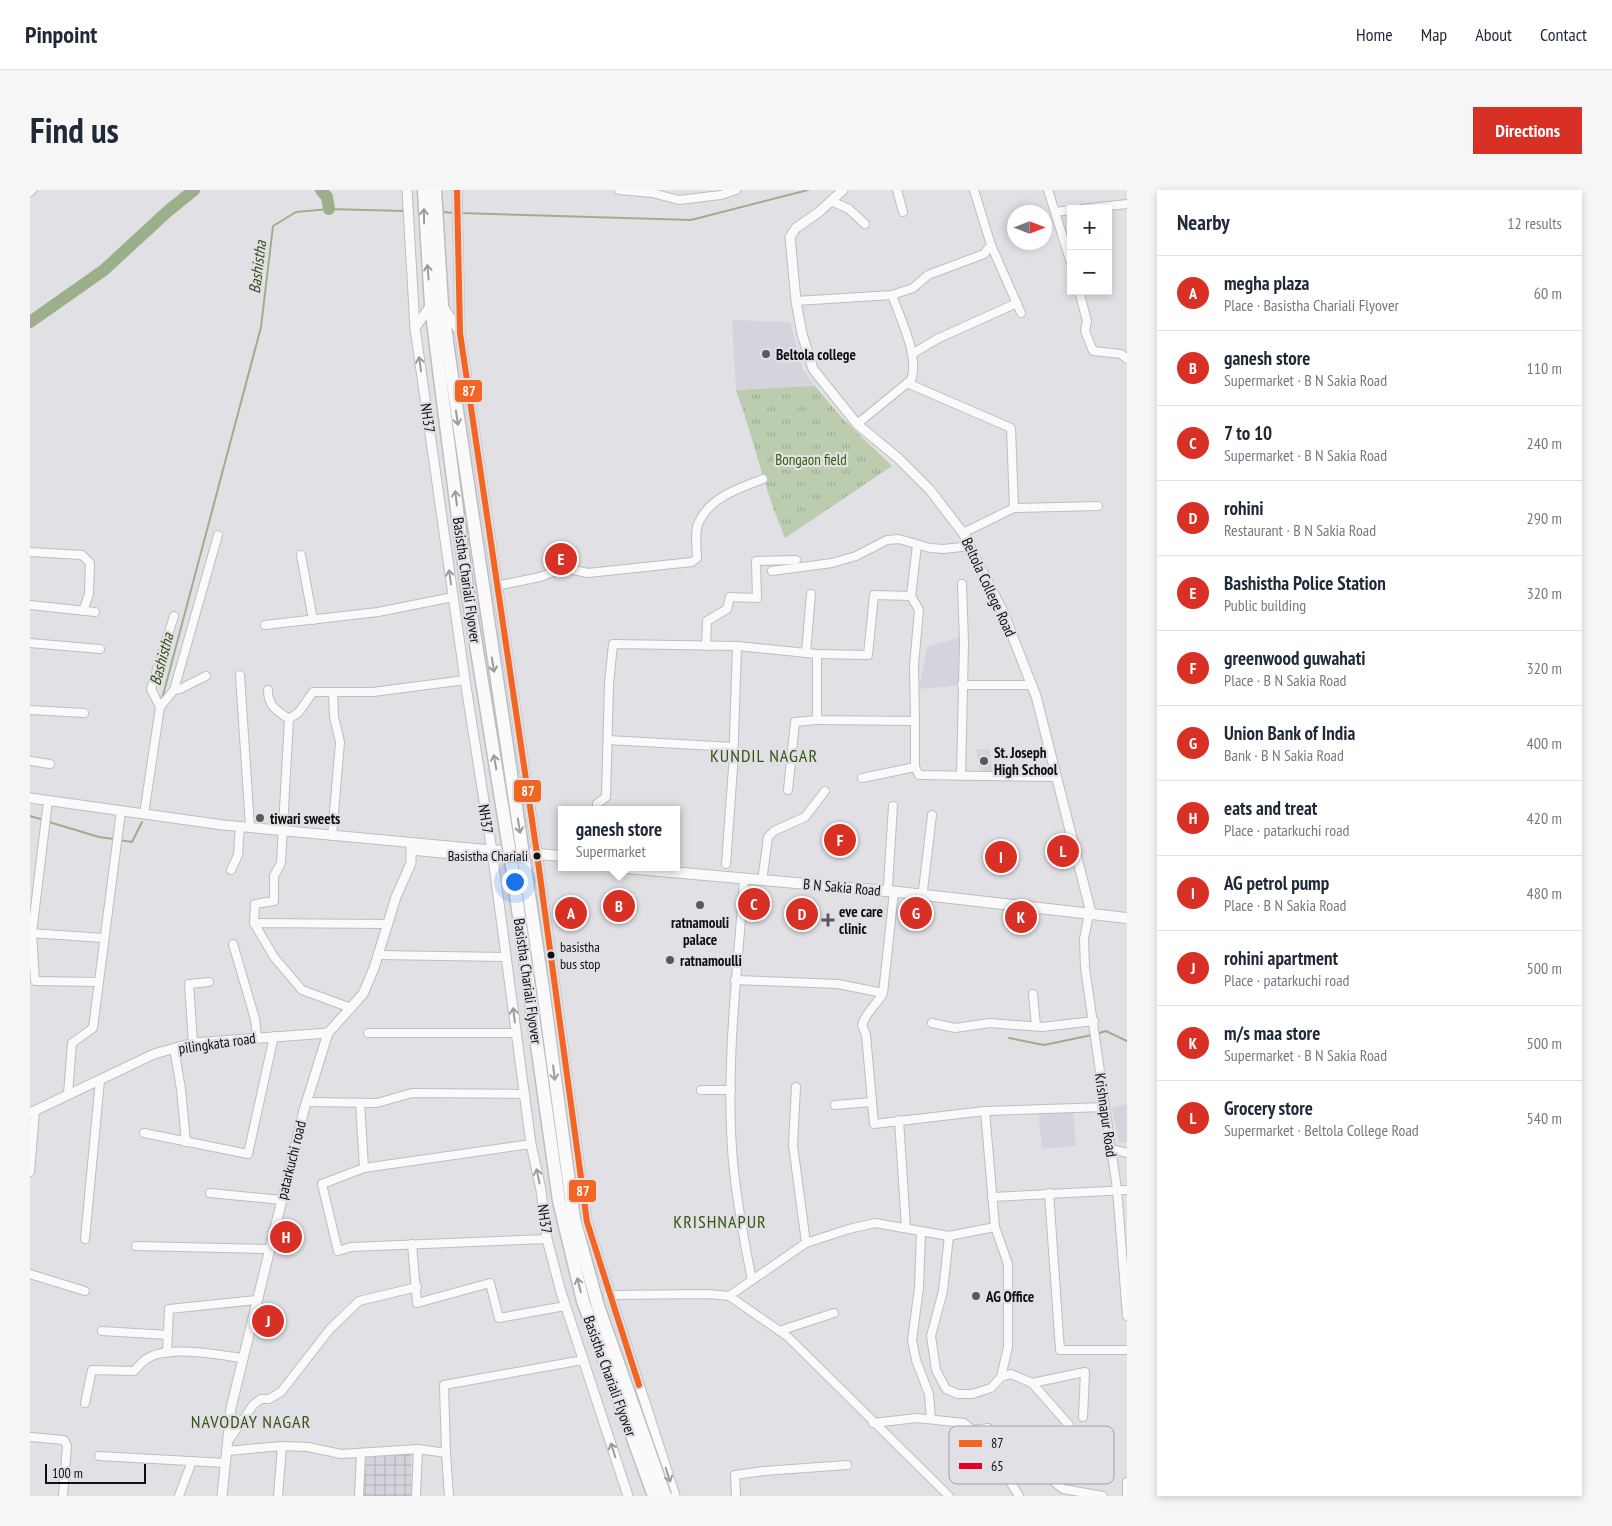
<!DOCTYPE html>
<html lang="en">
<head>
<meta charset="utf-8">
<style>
  :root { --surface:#fff; --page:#f6f6f7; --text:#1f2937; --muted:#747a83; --line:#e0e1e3; --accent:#d93025 }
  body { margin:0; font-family:"PT Sans Narrow",sans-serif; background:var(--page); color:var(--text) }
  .controls { position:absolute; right:15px; top:15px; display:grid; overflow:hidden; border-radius:0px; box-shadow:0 2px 8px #0003 }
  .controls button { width:45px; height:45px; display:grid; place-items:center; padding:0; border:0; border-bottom:1px solid var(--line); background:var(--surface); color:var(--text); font:25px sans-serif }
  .compass { position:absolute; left:977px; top:15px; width:45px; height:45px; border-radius:50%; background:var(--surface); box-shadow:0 2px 8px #0003; rotate:90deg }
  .scale { position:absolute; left:15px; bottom:12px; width:101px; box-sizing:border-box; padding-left:5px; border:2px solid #100f11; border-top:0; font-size:14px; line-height:18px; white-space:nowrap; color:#100f11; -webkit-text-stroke:4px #e0e0e6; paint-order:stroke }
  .you { position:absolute; left:484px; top:691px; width:18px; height:18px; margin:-12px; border:4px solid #fff; border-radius:50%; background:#1a73e8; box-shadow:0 0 0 8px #1a73e833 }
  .badge { display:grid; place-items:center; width:32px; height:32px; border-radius:50%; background:var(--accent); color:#fff; font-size:16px; font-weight:700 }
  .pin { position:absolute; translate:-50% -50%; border:2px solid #fff; box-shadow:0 1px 5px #0006 }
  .popup { position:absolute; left:528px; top:616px; width:122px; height:65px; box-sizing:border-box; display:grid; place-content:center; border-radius:0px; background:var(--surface); filter:drop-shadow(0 1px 4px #0005); font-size:16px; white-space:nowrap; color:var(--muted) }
  .popup b { font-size:19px; color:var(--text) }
  .popup::after { content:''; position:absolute; left:50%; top:100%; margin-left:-10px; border:10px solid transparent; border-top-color:var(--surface) }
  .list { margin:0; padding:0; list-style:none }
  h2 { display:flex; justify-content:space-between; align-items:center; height:65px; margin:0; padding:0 20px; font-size:21px }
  h2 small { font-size:16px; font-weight:400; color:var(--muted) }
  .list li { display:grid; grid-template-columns:32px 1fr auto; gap:15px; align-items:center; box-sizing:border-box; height:75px; padding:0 20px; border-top:1px solid var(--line) }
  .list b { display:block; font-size:19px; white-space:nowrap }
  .list p { margin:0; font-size:16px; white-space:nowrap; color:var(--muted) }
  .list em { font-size:16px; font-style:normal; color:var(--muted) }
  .map { position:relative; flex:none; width:1097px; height:1306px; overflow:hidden; border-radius:0px }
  header { display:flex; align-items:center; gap:30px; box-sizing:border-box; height:70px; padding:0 25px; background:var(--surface); border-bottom:1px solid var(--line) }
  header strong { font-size:24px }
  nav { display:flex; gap:28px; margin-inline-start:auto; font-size:18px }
  .intro { display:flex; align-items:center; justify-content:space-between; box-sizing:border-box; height:120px; padding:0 30px }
  h1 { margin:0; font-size:35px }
  .button { padding:12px 22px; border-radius:0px; background:var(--accent); color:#fff; font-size:18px; font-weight:700 }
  main { display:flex; gap:30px; padding:0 30px }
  aside { flex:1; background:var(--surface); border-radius:0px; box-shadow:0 2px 8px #0003 }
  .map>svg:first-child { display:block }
  .built { fill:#d5d4dd }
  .industrial { fill:url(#industrial-grid) }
  .grass { fill:url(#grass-tufts) }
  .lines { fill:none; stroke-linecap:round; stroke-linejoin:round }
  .stream { stroke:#9bb08a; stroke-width:2 }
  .river { stroke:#9bb08a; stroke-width:12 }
  .minor-casing { stroke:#bebec1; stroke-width:10 }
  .tertiary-casing { stroke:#bebec1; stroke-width:11 }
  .secondary-casing { stroke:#bebec1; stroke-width:12 }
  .trunk-casing { stroke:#bebec1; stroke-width:15 }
  .minor { stroke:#fafafb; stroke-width:8 }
  .tertiary { stroke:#fafafb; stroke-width:9 }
  .secondary { stroke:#fafafb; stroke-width:10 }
  .trunk { stroke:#fafafb; stroke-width:12 }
  .trunk-bridge-casing { stroke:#bebec1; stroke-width:15; stroke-linecap:butt }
  .trunk-bridge { stroke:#fafafb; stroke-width:12 }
  .bus-1-casing { stroke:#e0e0e6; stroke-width:10 }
  .bus-1 { stroke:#f26522; stroke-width:6 }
  .oneway { stroke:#9c9c9d }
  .poi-dot { fill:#59585b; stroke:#e0e0e6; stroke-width:2 }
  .bus-dot { fill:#100f11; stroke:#e0e0e6; stroke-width:2 }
  .labels { text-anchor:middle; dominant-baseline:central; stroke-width:4.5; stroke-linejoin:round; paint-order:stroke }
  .bus-label { font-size:14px; fill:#100f11; stroke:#e0e0e6; text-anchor:end }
  .poi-label { font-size:15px; font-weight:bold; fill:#100f11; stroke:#e0e0e6; text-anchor:start }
  .street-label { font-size:15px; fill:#100f11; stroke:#e0e0e6 }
  .park-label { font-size:15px; fill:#375b01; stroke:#e0e0e6 }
  .water-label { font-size:16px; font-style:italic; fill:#365215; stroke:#e0e0e6 }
  .quarter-label { font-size:18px; letter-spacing:1px; fill:#355410; stroke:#e0e0e6 }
  .key { fill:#e0e0e6; stroke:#a2a1a6; stroke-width:1 }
  .key-label { font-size:14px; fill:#100f11 }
  .line-badge { stroke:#e0e0e6; stroke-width:2 }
  .badge-label { font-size:14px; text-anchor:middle; font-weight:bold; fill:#fff }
</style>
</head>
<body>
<header>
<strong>Pinpoint</strong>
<nav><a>Home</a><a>Map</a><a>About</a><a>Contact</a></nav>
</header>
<div class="intro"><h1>Find us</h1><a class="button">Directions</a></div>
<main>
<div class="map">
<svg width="1097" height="1306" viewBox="0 0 1097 1306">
  <defs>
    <pattern id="industrial-grid" width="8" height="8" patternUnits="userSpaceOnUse" patternTransform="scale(1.25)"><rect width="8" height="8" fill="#d5d4dd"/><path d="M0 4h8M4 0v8" fill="none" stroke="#b6b5bd"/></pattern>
    <pattern id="grass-tufts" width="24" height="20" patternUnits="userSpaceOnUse" patternTransform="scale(1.25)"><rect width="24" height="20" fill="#bbccaf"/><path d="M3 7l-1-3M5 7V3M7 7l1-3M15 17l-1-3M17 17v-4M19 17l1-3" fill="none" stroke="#a0ae96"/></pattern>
  </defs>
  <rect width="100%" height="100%" fill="#e1e1e5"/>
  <g class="built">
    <path d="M702,130L760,132L772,178L785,196L706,200Z"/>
    <path d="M935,446L932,495L889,499L897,457Z"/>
    <path d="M946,559H959L963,583H950Z"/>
    <path d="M1097,914V952L1089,953L1082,918Z"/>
    <path d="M1008,919L1043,920L1046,956L1012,959Z"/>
  </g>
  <path class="industrial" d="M381,1263L382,1306H334L336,1266Z"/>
  <path class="grass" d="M785,196L812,228L862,276L755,348C734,300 724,249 706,200Z"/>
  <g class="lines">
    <g class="stream">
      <path d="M412,22L425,23"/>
      <path d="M430,23L661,30L778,0"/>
      <path d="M132,509L231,137L243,36L266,22L299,19L375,21"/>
      <path d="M0,626L14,630"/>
      <path d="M19,632L69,647L84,649"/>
      <path d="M89,650L102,652L112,632"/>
      <path d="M1066,844L1076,841L1097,851"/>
      <path d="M979,848L1014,855L1062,845"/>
    </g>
    <g class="river">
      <path d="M291,0L297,7L299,19"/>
      <path d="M0,132L74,80L138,21L164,0"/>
    </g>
    <defs>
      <g id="minor">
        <path d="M589,0L622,3L649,10L691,5L706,0"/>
        <path d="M867,0L873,22"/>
        <path d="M1018,0L1041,73"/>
        <path d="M0,2L2,0"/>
        <path d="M801,11L819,19L835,34"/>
        <path d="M1052,19L1097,14"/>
        <path d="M1025,22L1041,20"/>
        <path d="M961,55L991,123"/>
        <path d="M1049,101L1057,131L1055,141L1063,161L1091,164L1097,169"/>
        <path d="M766,111L862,105L883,98L898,85L954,64L961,55L944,0"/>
        <path d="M882,164L907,149L987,113"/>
        <path d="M877,193L981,238L984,318L933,343"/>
        <path d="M827,234L881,190C890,167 870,128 862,105"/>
        <path d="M984,318L1068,316"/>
        <path d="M0,362L52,365L60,373L59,404L53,421"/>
        <path d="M271,365L283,430"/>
        <path d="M742,381L802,373L826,366L857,350L869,349L900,358L914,359L940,356"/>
        <path d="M466,396L510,387L534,378L558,383L662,372L667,368C667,358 664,341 669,332C680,307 710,298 733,289"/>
        <path d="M0,415L65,422"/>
        <path d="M144,426L121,499L130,517L144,500L150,499L176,486"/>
        <path d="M235,435L348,422L423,407"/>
        <path d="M0,453L70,459"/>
        <path d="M676,456L677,431L697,419L700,407L727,408L726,371L766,370"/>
        <path d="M776,463L781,404"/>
        <path d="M787,464V530L885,531V577L832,588"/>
        <path d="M210,485L220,637"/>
        <path d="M932,495H1002"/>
        <path d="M144,500L188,345"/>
        <path d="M238,500C238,516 246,520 259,529"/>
        <path d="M0,520L54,523"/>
        <path d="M885,531L884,475L889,420L881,406L887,355"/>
        <path d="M578,550L703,557"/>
        <path d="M0,571L20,574"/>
        <path d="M885,577L889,585L1027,587"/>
        <path d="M931,586L934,453L932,394"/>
        <path d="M758,600L765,532L787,530"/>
        <path d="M18,611L2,743L5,791L69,792"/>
        <path d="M567,620V614L576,607L579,494L583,454L707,456L787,464L838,465L844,405L881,406"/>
        <path d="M114,624L130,517"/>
        <path d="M302,646L310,552L304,527L303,502"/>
        <path d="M696,674L703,578L707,456"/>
        <path d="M201,680L208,665L210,636"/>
        <path d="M733,684L738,647L744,641L775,627L795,601"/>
        <path d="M714,689C708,778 696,868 702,959C705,1003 713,1046 722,1090"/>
        <path d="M858,696L863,616"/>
        <path d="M893,700L902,625"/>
        <path d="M864,702L853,803C846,816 837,820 832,835L836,845L844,934L955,921L1075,917"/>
        <path d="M1059,724L1054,749L1055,778L1087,999L1097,1126"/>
        <path d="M224,733L225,714L244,711V686L251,673L259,529L269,522L283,502H343L435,490"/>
        <path d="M0,743L74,748"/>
        <path d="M203,754L225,829L227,847"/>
        <path d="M348,765L476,767"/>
        <path d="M705,790L808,794L853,803"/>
        <path d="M1003,804L1006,836"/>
        <path d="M321,818L272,800L244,767L224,733L358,734"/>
        <path d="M902,833L925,838L960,833L1012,837L1064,831"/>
        <path d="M338,843H487"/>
        <path d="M163,853L159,794L179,792"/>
        <path d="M144,858L151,899L156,952"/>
        <path d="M766,897L763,955L776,1053"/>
        <path d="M671,900H701"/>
        <path d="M38,904L42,853L63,838L91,621"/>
        <path d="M276,912L347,913L382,903L495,904"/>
        <path d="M330,913L334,978L501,954"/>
        <path d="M805,915L842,912"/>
        <path d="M955,921L965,1037L978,1074V1157L971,1187"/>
        <path d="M869,930L876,1038"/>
        <path d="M114,943L218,964L244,846"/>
        <path d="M1082,959L1097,963"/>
        <path d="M334,978L292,994L308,1061L321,1057L517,1049"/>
        <path d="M0,982L5,921"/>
        <path d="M180,1003L252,1010"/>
        <path d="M1019,1003L1030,1160H1097"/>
        <path d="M962,1007L1097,1000"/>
        <path d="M891,1042L889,1098L882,1150L886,1170L899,1204L901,1229"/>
        <path d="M919,1046L913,1101L901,1146L906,1180L916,1199L928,1204H942L961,1198L971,1187L981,1184L1002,1193L1055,1182L1053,1227"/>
        <path d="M55,1049L70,890"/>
        <path d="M382,1054L387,1113L460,1093L469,1128L535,1116"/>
        <path d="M106,1056L240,1059"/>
        <path d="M0,1084L55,1101"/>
        <path d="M578,1105L678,1104L699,1106L776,1053L819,1039L845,1033L919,1046L965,1037"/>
        <path d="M699,1106L757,1146L919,1306"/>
        <path d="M72,1141L138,1145"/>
        <path d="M749,1141L804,1123"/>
        <path d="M137,1163L139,1119L227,1110"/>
        <path d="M1002,1193L1039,1235"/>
        <path d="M55,1213L62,1180L104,1181C107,1178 111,1173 115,1170C136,1154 188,1165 213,1168"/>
        <path d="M843,1233L887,1228L934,1233L973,1266L981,1293L989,1306"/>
        <path d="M944,1240L958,1238L1033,1299L1073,1306"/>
        <path d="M0,1247L34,1250L37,1256L33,1305"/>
        <path d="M197,1253L223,1215L231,1209H239L251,1202L300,1139L329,1111L387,1097"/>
        <path d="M197,1261L252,1256L278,1257L311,1264L388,1259L416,1263L414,1195L553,1170"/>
        <path d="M416,1263L419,1306"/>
        <path d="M69,1266L195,1273"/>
        <path d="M1097,1304V1292"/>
        <path d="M149,1306L162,1271"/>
        <path d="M248,1306L252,1256"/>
        <path d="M329,1306L331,1263"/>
        <path d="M386,1306L388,1259"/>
        <path d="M706,1306L705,1285L734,1281L817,1275"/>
      </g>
      <g id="tertiary">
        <path d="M377,0L385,138L435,490L463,668L501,954L511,1000L517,1049L531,1102L598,1306"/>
        <path d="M427,0L430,143L507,664L557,1032L645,1306"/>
        <path d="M813,0L789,22L766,38L760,47L766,111L772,144L783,179L827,234L868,268L900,300L933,343L973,422L1006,506L1060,719L1059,724"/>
        <path d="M414,118L430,142"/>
        <path d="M385,138L401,115"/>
        <path d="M0,608L193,635L461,660"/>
        <path d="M381,660L463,668"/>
        <path d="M0,923L124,864L163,853L298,843"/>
        <path d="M192,1306L201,1218L274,920L298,843L333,804L344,778L366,707L381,673V654"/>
      </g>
      <g id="secondary">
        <path d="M461,660L532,666"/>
        <path d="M463,668L487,669"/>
        <path d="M585,677L868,702L1097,728"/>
      </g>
      <g id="trunk">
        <path d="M394,0L401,115L409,180"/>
        <path d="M405,0L412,115L421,180"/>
      </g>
    </defs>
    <use href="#minor" class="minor-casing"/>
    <use href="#tertiary" class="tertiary-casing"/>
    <use href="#secondary" class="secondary-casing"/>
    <use href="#trunk" class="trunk-casing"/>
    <use href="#minor" class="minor"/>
    <use href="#tertiary" class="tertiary"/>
    <use href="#secondary" class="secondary"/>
    <use href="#trunk" class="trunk"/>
    <defs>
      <g id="trunk-bridge">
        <path d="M409,180L438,405L482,677L529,1011L553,1111L624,1306"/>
        <path d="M421,180L513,799L544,1029L568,1116L635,1306"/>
      </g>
    </defs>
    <use href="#trunk-bridge" class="trunk-bridge-casing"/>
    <use href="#trunk-bridge" class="trunk-bridge"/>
    <defs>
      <path id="bus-1" d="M427,0L430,143L507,664L557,1032L609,1195"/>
    </defs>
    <use href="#bus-1" class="bus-1-casing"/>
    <use href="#bus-1" class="bus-1"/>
  </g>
  <defs><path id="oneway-shaft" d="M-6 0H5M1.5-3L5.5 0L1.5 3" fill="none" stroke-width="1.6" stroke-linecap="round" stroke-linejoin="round" transform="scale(1.25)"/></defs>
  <g class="oneway">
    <use href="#oneway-shaft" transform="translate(394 26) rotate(-91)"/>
    <use href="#oneway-shaft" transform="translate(398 82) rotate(-95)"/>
    <use href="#oneway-shaft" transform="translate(390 174) rotate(-98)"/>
    <use href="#oneway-shaft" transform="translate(427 228) rotate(82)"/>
    <use href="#oneway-shaft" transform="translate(426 308) rotate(-97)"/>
    <use href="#oneway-shaft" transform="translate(420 387) rotate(-98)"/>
    <use href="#oneway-shaft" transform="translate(463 475) rotate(81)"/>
    <use href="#oneway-shaft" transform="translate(465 572) rotate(-100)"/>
    <use href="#oneway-shaft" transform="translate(489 636) rotate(81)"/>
    <use href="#oneway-shaft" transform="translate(484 825) rotate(-97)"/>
    <use href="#oneway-shaft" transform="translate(524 883) rotate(83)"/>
    <use href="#oneway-shaft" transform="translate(508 986) rotate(-102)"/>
    <use href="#oneway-shaft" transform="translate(549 1095) rotate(-104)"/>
    <use href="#oneway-shaft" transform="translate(583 1260) rotate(-108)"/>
    <use href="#oneway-shaft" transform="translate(638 1285) rotate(72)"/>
  </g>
  <g class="poi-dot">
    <circle cx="736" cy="164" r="5"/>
    <circle cx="954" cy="571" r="5"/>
    <circle cx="230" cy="628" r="5"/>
    <circle cx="670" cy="715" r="5"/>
    <path d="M795.5 722.5h5v5h5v5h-5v5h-5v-5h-5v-5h5z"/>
    <circle cx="640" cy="770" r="5"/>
    <circle cx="946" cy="1106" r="5"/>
  </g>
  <g class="bus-dot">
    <circle cx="507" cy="666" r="4.5"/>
    <circle cx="521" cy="765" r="4.5"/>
  </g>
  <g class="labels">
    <g class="bus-label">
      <text x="498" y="666">Basistha Chariali</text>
      <text x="530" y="757" text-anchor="start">basistha<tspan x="530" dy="17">bus stop</tspan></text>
    </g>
    <g class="poi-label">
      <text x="746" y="164">Beltola college</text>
      <text x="964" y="562">St. Joseph<tspan x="964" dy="17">High School</tspan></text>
      <text x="240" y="628">tiwari sweets</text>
      <text x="809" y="721">eve care<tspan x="809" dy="17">clinic</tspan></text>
      <text x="670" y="732" text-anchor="middle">ratnamouli<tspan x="670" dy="17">palace</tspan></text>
      <text x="650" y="770">ratnamoulli</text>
      <text x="956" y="1106">AG Office</text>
    </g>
    <g class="street-label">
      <text transform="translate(398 228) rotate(82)">NH37</text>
      <text transform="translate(437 390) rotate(82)">Basistha Chariali Flyover</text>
      <text transform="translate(959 397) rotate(65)">Beltola College Road</text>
      <text transform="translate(456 629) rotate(81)">NH37</text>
      <text transform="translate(812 697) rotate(5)">B N Sakia Road</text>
      <text transform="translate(498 791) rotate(82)">Basistha Chariali Flyover</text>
      <text transform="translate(187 853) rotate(-8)">pilingkata road</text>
      <text transform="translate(1076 925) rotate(82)">Krishnapur Road</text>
      <text transform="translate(261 970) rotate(-76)">patarkuchi road</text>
      <text transform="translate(515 1029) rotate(82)">NH37</text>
      <text transform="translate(580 1186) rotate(70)">Basistha Chariali Flyover</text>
    </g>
    <g class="park-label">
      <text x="781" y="269">Bongaon field</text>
    </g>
    <g class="water-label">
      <text transform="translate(227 77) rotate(-83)">Bashistha</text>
      <text transform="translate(131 469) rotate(-75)">Bashistha</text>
    </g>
    <g class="quarter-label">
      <text x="734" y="565">KUNDIL NAGAR</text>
      <text x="690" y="1031">KRISHNAPUR</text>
      <text x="221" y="1231">NAVODAY NAGAR</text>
    </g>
  </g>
  <rect x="919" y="1236" width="165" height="58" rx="8" class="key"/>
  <rect x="929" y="1250" width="23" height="7" fill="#f26522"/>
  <rect x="929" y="1273" width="23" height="6" fill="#e4002b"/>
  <g class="key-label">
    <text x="961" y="1258">87</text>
    <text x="961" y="1281">65</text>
  </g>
  <g class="line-badge">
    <rect x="424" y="189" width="29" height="24" rx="5" fill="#f26522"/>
    <rect x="483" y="589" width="29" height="24" rx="5" fill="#f26522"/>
    <rect x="538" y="989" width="29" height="24" rx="5" fill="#f26522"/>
  </g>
  <g class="badge-label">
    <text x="439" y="206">87</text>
    <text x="498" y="606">87</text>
    <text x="553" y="1006">87</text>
  </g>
</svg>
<div class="controls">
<button>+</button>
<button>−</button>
</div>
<svg class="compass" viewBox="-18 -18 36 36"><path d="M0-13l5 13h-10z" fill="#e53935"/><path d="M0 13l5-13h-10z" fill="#747a83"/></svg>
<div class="scale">100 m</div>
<div class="you"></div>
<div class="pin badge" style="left:541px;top:723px">A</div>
<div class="pin badge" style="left:589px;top:716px">B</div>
<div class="popup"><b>ganesh store</b>Supermarket</div>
<div class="pin badge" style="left:724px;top:714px">C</div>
<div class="pin badge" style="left:772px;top:724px">D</div>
<div class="pin badge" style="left:531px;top:369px">E</div>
<div class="pin badge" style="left:810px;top:650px">F</div>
<div class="pin badge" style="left:886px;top:723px">G</div>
<div class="pin badge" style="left:256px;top:1047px">H</div>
<div class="pin badge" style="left:971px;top:667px">I</div>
<div class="pin badge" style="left:238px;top:1131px">J</div>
<div class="pin badge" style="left:991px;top:727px">K</div>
<div class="pin badge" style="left:1033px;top:661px">L</div>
</div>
<aside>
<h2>Nearby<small>12 results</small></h2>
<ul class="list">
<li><span class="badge">A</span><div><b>megha plaza</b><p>Place · Basistha Chariali Flyover</p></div><em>60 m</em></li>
<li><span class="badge">B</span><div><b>ganesh store</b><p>Supermarket · B N Sakia Road</p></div><em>110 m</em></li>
<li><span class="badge">C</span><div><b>7 to 10</b><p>Supermarket · B N Sakia Road</p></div><em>240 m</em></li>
<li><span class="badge">D</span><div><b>rohini</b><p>Restaurant · B N Sakia Road</p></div><em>290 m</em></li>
<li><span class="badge">E</span><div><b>Bashistha Police Station</b><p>Public building</p></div><em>320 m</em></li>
<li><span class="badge">F</span><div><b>greenwood guwahati</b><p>Place · B N Sakia Road</p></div><em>320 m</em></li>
<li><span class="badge">G</span><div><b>Union Bank of India</b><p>Bank · B N Sakia Road</p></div><em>400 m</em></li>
<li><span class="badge">H</span><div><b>eats and treat</b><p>Place · patarkuchi road</p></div><em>420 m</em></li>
<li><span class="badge">I</span><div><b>AG petrol pump</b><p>Place · B N Sakia Road</p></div><em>480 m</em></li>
<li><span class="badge">J</span><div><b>rohini apartment</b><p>Place · patarkuchi road</p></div><em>500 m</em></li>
<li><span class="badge">K</span><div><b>m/s maa store</b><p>Supermarket · B N Sakia Road</p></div><em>500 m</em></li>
<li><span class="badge">L</span><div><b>Grocery store</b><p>Supermarket · Beltola College Road</p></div><em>540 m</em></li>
</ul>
</aside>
</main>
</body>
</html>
